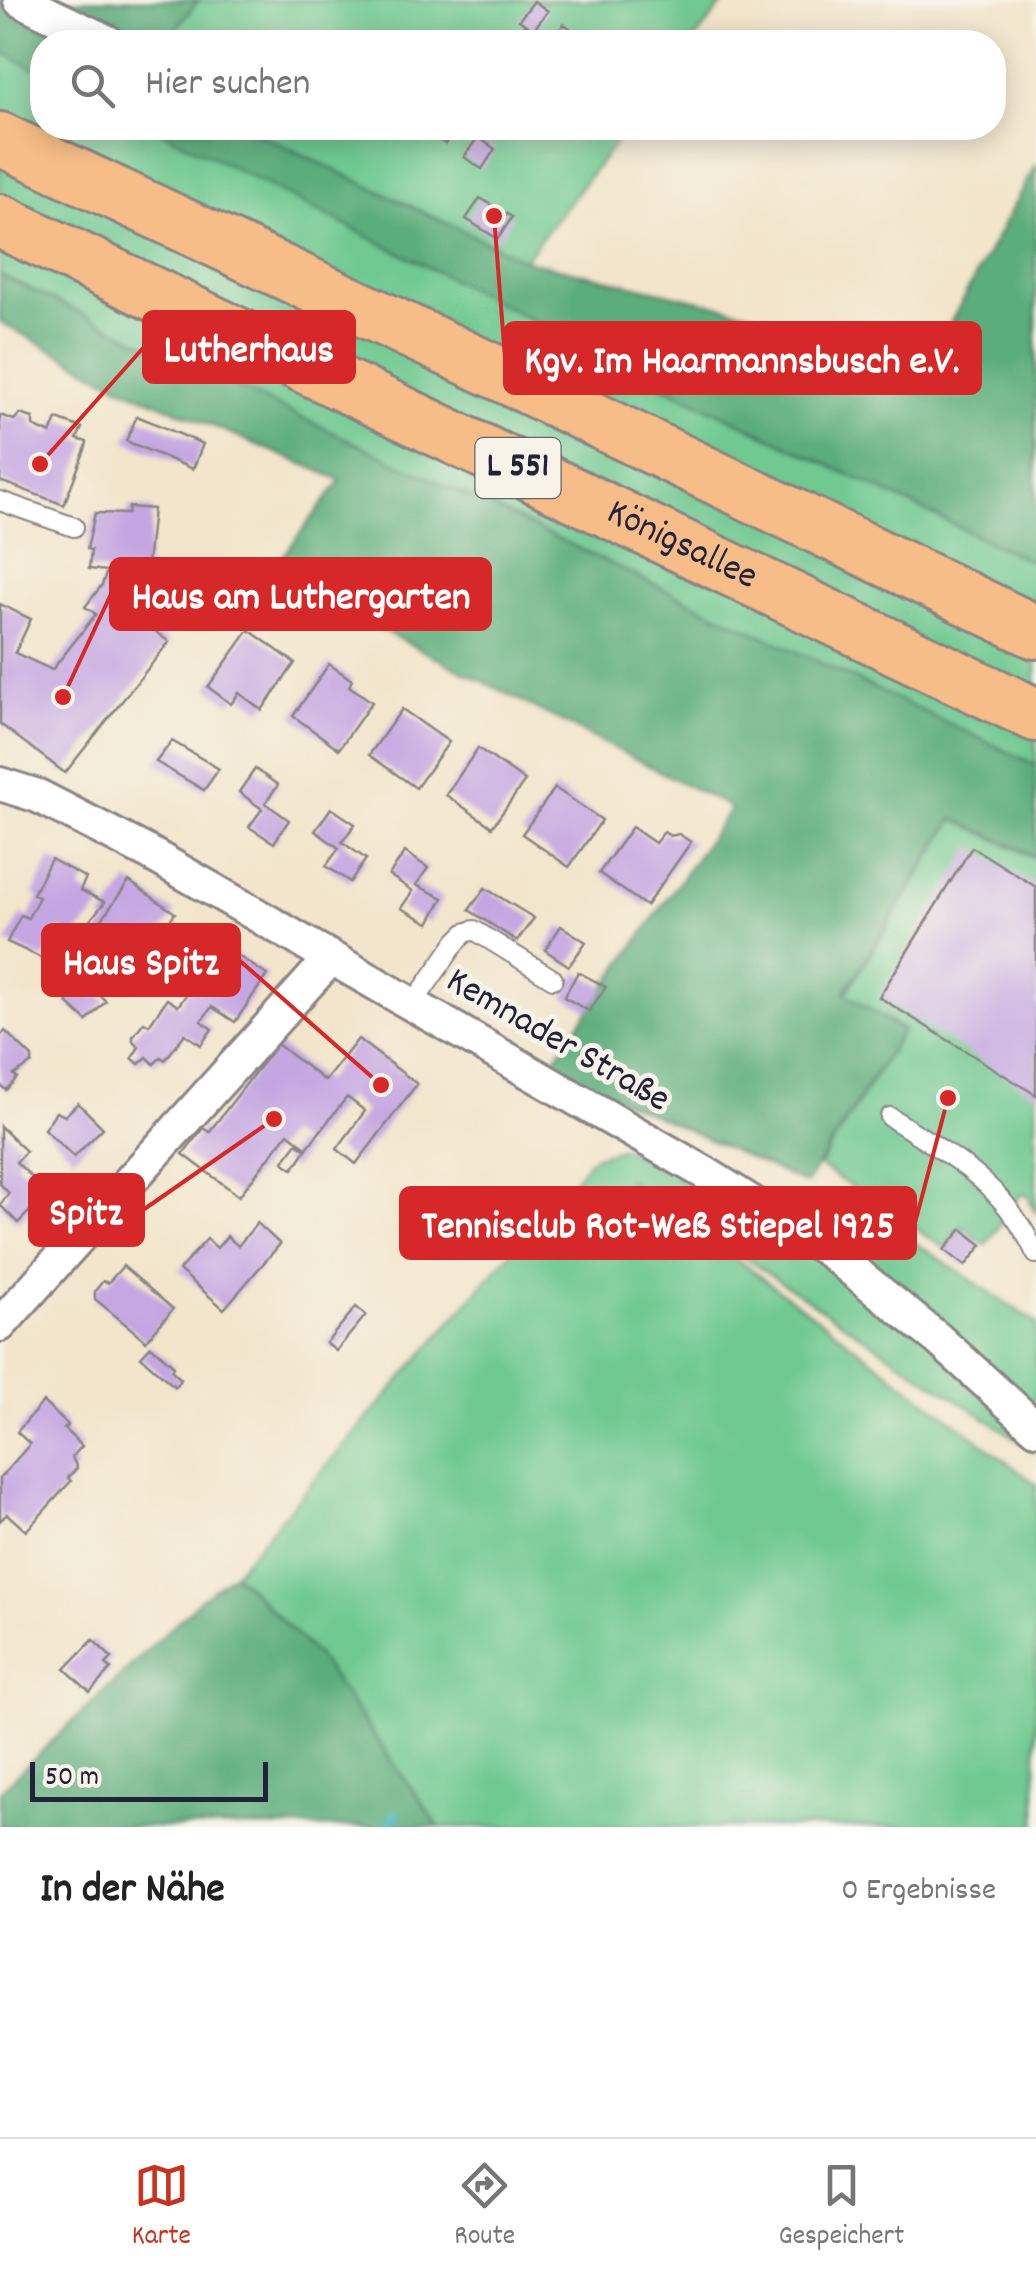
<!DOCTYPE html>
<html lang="de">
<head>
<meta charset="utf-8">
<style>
  :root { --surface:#fff; --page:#f2f2f2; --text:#222; --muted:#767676; --line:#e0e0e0; --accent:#c8321e }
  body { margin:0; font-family:Dekko,sans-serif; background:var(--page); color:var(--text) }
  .scale { position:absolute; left:30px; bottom:25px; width:238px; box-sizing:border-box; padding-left:10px; border:5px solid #22223b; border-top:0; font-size:28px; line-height:35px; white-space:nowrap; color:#22223b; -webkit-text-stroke:8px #f7f3e8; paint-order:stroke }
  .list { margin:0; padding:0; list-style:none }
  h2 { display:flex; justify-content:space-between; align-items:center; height:130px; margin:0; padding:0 40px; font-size:42px }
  h2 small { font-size:32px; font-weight:400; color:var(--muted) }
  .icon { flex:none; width:55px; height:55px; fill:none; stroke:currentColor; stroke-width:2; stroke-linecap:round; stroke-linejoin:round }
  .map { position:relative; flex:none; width:1036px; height:1827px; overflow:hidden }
  .search { position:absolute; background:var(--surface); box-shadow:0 5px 25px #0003; left:30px; right:30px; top:30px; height:110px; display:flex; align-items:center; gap:25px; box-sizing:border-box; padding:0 35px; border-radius:40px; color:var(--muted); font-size:38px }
  .sheet { height:310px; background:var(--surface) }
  nav { display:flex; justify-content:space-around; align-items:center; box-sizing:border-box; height:140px; border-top:2px solid var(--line); background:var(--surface); font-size:28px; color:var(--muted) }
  nav a { display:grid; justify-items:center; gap:5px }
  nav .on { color:var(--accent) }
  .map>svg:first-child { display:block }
  .green { fill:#6fc991; stroke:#487666; stroke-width:2.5 }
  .forest { fill:#5bad7b; stroke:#3e685b; stroke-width:2.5 }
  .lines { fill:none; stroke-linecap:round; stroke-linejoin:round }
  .stream { stroke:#47b6c1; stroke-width:10 }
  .building { fill:#c4a6e2 }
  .service-casing { stroke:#8a8483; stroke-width:22 }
  .minor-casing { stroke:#8a8483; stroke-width:38 }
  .primary-casing { stroke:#8a8483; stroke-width:58 }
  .service { stroke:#fff; stroke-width:18 }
  .minor { stroke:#fff; stroke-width:32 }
  .primary { stroke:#f7bd88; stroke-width:52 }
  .labels { text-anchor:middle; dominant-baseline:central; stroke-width:10; stroke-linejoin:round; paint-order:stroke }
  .shield { fill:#f7f3e8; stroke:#62616f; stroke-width:2.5 }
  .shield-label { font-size:35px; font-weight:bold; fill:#22223b }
  .street-label { font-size:38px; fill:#22223b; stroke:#f7f3e8 }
  .leader { fill:none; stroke:#d62828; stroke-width:4 }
  .callout-dot { fill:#d62828; stroke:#f7f3e8; stroke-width:4 }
  .callout { fill:#d62828; stroke:#d62828; stroke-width:4 }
  .callout-label { font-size:40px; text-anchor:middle; font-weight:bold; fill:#fff }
</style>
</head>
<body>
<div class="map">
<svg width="1036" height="1827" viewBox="0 0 1036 1827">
  <rect width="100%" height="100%" fill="#f7f3e8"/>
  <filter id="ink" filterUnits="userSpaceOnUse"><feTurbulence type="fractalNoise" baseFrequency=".01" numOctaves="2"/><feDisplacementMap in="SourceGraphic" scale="20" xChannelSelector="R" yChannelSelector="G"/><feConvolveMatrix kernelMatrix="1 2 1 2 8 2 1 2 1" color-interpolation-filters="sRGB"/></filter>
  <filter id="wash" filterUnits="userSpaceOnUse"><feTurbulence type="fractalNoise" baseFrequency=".0048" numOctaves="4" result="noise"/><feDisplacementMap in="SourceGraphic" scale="40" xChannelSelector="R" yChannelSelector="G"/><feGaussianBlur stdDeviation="2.25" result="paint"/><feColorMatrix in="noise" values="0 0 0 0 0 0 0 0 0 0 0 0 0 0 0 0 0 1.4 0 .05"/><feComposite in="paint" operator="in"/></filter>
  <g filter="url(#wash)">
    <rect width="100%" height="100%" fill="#f2e5cb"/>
    <g class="green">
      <path d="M199,0H726L693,42H165Z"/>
      <path d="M0,51L42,72V128H155L640,375L1036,564V765L0,275Z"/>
      <path d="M246,128H627L524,260Z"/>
      <path d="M954,819L1036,859V1214L1028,1195L1021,1194L986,1245L962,1226L945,1248L819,1166L903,1030L846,994Z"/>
      <path d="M624,1148L792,1242L866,1210L1036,1323V1452L626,1179L832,1329L1036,1484V1827H439L318,1657L234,1573L594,1156Z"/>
    </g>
    <g class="forest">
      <path d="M0,0H199L164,42H42V72L0,51Z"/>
      <path d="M155,128H246L524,260L933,355L1036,164V564L640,375Z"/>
      <path d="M0,275L1036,765V856L953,819L844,993L902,1031L806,1184L549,1067L731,808L270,573L341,480L125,389L0,322Z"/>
      <path d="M234,1573L318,1657L439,1827H0V1791L202,1598Z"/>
    </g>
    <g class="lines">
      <path class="stream" d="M390,1827L395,1814"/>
    </g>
    <g id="blocks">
      <g class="building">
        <path d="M534,1L548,11L533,30L519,20Z"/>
        <path d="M564,24L578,34L572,42H550Z"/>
        <path d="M432,128H457L445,144L429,133Z"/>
        <path d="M478,137L495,149L482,169L464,157Z"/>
        <path d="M480,198L512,217L498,239L466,219Z"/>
        <path d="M20,414L33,418V426L51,434L57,419L82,428L77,439L87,442L86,447L64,505L0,481V415L14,420Z"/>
        <path d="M137,416L203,444L193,469L126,441Z"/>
        <path d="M129,507L153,509L146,575L130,577L117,572L111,596L169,642L65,773L0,724V604L31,619L15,653L52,670L96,614L85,607L102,585L107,571L89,569L91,550L87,549L95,513L128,514Z"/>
        <path d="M249,630L295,663L262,710L239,693L231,704L208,687Z"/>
        <path d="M329,664L352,680L349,686L372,702L339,749L293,716Z"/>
        <path d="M402,709L449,742L416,788L369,755Z"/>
        <path d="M172,741L219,769L204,790L156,762Z"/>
        <path d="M478,748L525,781L492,827L446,795Z"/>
        <path d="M255,769L278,785L265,803L289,820L274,843L249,827L262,809L239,792Z"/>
        <path d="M555,788L602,820L569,867L522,834Z"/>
        <path d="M331,808L355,824L342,842L366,859L350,882L326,866L339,848L315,831Z"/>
        <path d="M632,827L655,843L664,832L670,836L679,834L691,842L646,906L599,873Z"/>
        <path d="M972,847L1036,887V1095L879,997Z"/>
        <path d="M405,852L428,868L416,885L443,898L429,923L401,908L413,891L389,875Z"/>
        <path d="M51,859L86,878L80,890L105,902L76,937L59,929L44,959L7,942L21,915L28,918L39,897L33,894Z"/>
        <path d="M129,881L175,913L149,950L127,935L126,946L100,973L78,954L108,922L102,919Z"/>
        <path d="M485,888L534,918L517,941L469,910Z"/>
        <path d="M561,926L586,942L569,966L545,950Z"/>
        <path d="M199,930L267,975L235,1022L212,1007L201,1021L212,1029L201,1045L185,1034L165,1060L161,1057L154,1064L147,1057L139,1064L132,1058L139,1047L133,1041V1036L144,1022L149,1025L167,999L178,1006L189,991L167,976Z"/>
        <path d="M578,972L606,987L589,1011L564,997Z"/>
        <path d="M86,983L106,1001L87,1021L67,1003Z"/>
        <path d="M5,1031L32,1057V1063L14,1075L17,1078L6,1090L0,1085V1036Z"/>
        <path d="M358,1039L417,1084L356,1164L337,1149L365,1111L347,1097L307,1148L288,1133L239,1196L183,1154L203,1128L209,1132L277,1044L325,1081Z"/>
        <path d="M78,1103L103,1128L74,1157L44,1129L56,1112L65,1116Z"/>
        <path d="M0,1126L26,1151L16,1162L48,1193L18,1223L0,1205L9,1193L0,1184Z"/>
        <path d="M297,1143L306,1150L293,1169L283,1162Z"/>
        <path d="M257,1223L280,1244L224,1309L179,1270L207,1239L217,1248L227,1236L238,1246Z"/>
        <path d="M962,1229L982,1245L965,1266L944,1250Z"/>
        <path d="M123,1266L173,1309L146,1341L95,1299V1291L103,1281L108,1283Z"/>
        <path d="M356,1307L366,1315L336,1351L326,1343Z"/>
        <path d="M151,1346L174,1366L171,1370L181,1379L175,1387L141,1357Z"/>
        <path d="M43,1402L68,1425L64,1429L82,1446L72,1457L77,1468L68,1478L71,1481L26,1531L7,1514L0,1521V1478L30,1444L17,1432Z"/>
        <path d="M93,1640L112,1658L106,1664L111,1669L90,1692L65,1669Z"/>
      </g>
    </g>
  </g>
  <g filter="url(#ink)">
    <use href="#blocks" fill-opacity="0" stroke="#8a8483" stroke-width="2.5"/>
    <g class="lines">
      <defs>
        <g id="service">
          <path d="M0,501L74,527"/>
          <path d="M412,1005L457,941L465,933L474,930L553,979"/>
          <path d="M890,1117C952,1157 1004,1183 1036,1254"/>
        </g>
        <g id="minor">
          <path d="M20,0L108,42"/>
          <path d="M0,784L38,796L149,853L705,1173L830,1252L938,1339L1036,1428"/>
          <path d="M0,1325L330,959"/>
        </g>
        <g id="primary">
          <path d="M0,139L496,372L1036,632"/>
          <path id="s1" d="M0,221L1036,715"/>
        </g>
      </defs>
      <use href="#service" class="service-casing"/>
      <use href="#minor" class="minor-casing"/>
      <use href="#primary" class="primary-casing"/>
      <use href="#service" class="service"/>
      <use href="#minor" class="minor"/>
      <use href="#primary" class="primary"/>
    </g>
  </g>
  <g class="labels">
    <rect class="shield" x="475.5" y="438" width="85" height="60" rx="8"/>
    <g class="shield-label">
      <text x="518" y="468">L 551</text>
    </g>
    <g class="street-label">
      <text stroke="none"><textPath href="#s1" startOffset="755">Königsallee</textPath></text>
      <text transform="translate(557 1042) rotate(30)">Kemnader Straße</text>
    </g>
  </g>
  <path class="leader" d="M40 464L144 347M494 216L505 358M63 697L111 594M381 1085L239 960M274 1119L143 1210M948 1098L915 1223"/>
  <g class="callout-dot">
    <circle cx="40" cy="464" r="10"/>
    <circle cx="494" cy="216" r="10"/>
    <circle cx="63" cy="697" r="10"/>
    <circle cx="381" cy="1085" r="10"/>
    <circle cx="274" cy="1119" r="10"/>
    <circle cx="948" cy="1098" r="10"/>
  </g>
  <g class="callout">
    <rect x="144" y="312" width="210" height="70" rx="10"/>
    <rect x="505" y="323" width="475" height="70" rx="10"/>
    <rect x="111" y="559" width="379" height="70" rx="10"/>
    <rect x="43" y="925" width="196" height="70" rx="10"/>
    <rect x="30" y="1175" width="113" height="70" rx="10"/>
    <rect x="401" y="1188" width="514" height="70" rx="10"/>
  </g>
  <g class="callout-label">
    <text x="249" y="361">Lutherhaus</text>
    <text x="742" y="372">Kgv. Im Haarmannsbusch e.V.</text>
    <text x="301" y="608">Haus am Luthergarten</text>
    <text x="141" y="974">Haus Spitz</text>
    <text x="86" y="1224">Spitz</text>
    <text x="658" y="1237">Tennisclub Rot-Weß Stiepel 1925</text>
  </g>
</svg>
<div class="scale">50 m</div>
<div class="search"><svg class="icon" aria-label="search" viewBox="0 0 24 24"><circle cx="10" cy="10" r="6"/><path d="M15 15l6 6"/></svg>Hier suchen</div>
</div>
<section class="sheet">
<h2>In der Nähe<small>0 Ergebnisse</small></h2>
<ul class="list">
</ul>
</section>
<nav>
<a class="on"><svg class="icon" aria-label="map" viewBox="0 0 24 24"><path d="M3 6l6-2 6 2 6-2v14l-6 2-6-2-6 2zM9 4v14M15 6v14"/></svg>Karte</a>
<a><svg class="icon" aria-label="directions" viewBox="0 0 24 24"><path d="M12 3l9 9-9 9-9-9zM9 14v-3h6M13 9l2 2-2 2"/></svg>Route</a>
<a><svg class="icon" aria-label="saved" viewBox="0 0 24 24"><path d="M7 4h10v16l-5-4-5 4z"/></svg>Gespeichert</a>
</nav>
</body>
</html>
